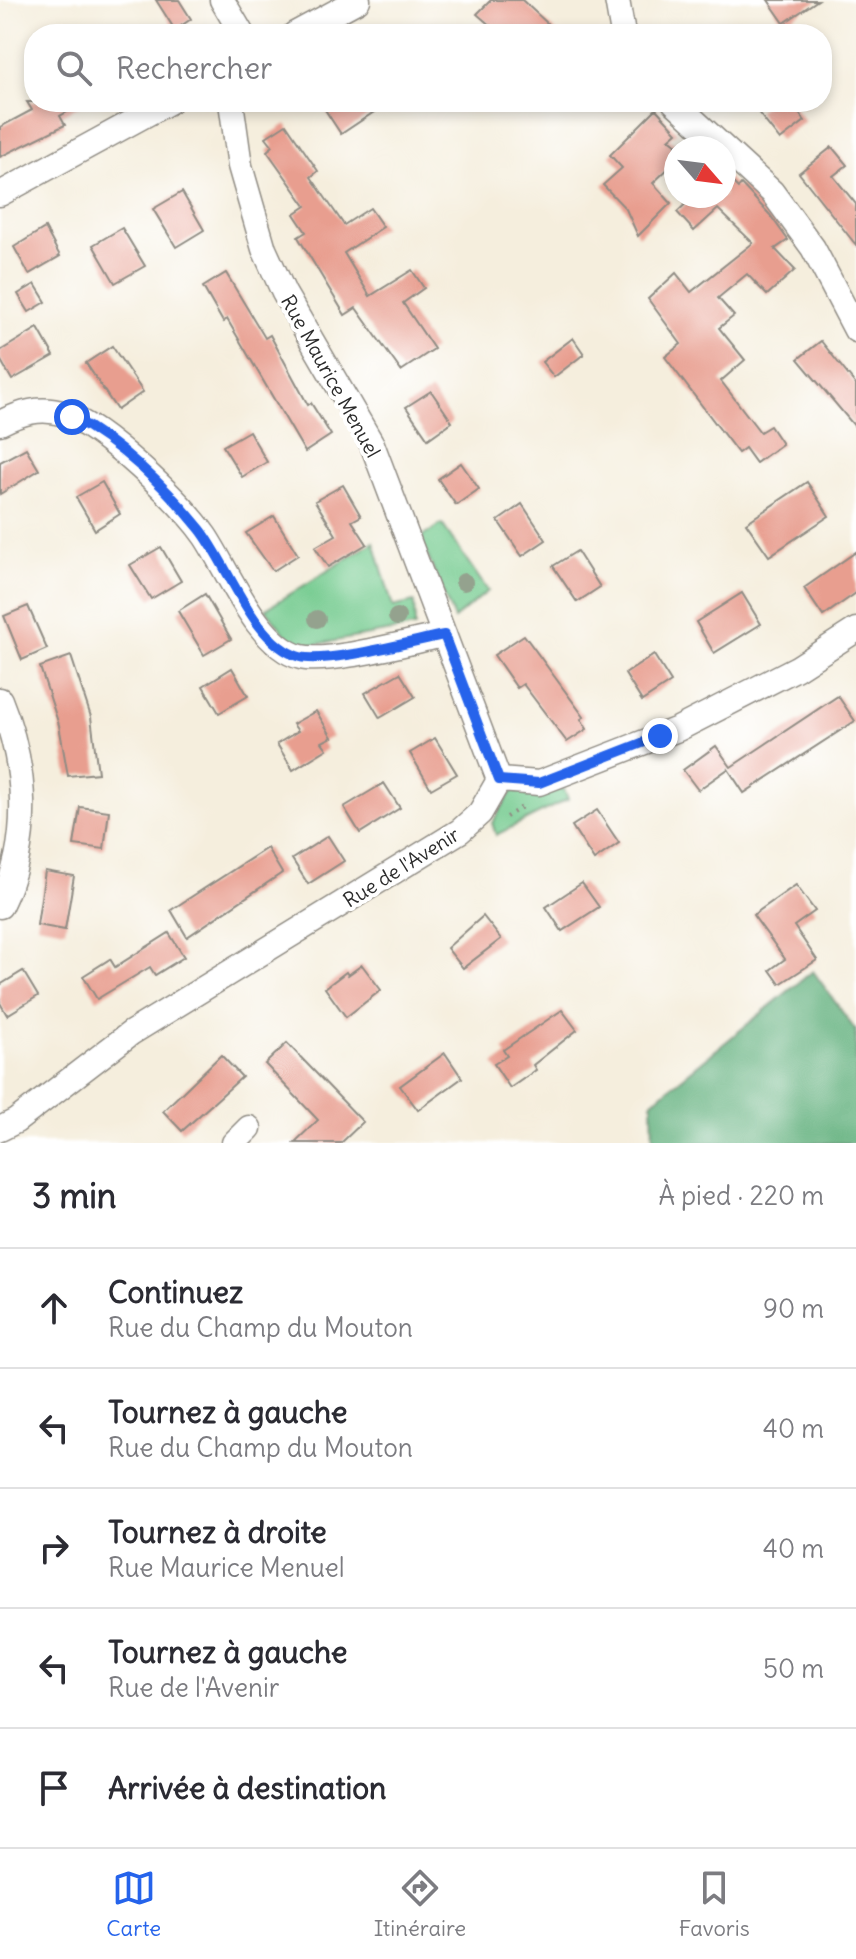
<!DOCTYPE html>
<html lang="fr">
<head>
<meta charset="utf-8">
<style>
  :root { --surface:#fff; --page:#f7f7f7; --text:#2b2b33; --muted:#7c7c81; --line:#e1e1e2; --accent:#2563eb }
  body { margin:0; font-family:Delius,sans-serif; background:var(--page); color:var(--text) }
  .compass { position:absolute; left:664px; top:136px; width:72px; height:72px; border-radius:50%; background:var(--surface); box-shadow:0 4px 12px #0003; rotate:118deg }
  .stop { position:absolute; width:24px; height:24px; margin:-18px; border:6px solid #2563eb; border-radius:50%; background:#fff }
  .stop.end { background:#2563eb; border-color:#fff; box-shadow:0 2px 8px #0008 }
  .list { margin:0; padding:0; list-style:none }
  h2 { display:flex; justify-content:space-between; align-items:center; height:104px; margin:0; padding:0 32px; font-size:34px }
  h2 small { font-size:26px; font-weight:400; color:var(--muted) }
  .list li { display:grid; grid-template-columns:52px 1fr auto; gap:24px; align-items:center; box-sizing:border-box; height:120px; padding:0 32px; border-top:2px solid var(--line) }
  .list b { display:block; font-size:30px; white-space:nowrap }
  .list p { margin:0; font-size:26px; white-space:nowrap; color:var(--muted) }
  .list em { font-size:26px; font-style:normal; color:var(--muted) }
  .icon { flex:none; width:44px; height:44px; fill:none; stroke:currentColor; stroke-width:2; stroke-linecap:round; stroke-linejoin:round }
  .map { position:relative; flex:none; width:856px; height:1143px; overflow:hidden }
  .search { position:absolute; background:var(--surface); box-shadow:0 4px 12px #0003; left:24px; right:24px; top:24px; height:88px; display:flex; align-items:center; gap:20px; box-sizing:border-box; padding:0 28px; border-radius:32px; color:var(--muted); font-size:30px }
  .sheet { height:704px; background:var(--surface) }
  nav { display:flex; justify-content:space-around; align-items:center; box-sizing:border-box; height:112px; border-top:2px solid var(--line); background:var(--surface); font-size:22px; color:var(--muted) }
  nav a { display:grid; justify-items:center; gap:4px }
  nav .on { color:var(--accent) }
  .map>svg:first-child { display:block }
  .green { fill:#74cb8f; stroke:#507b5d; stroke-width:2 }
  .forest { fill:#5faf7a; stroke:#456d52; stroke-width:2 }
  .building { fill:#e89e8f }
  .lines { fill:none; stroke-linecap:round; stroke-linejoin:round }
  .minor-casing { stroke:#908c84; stroke-width:27 }
  .path { stroke:#908c84; stroke-width:4; stroke-dasharray:2 6; stroke-linecap:butt }
  .minor { stroke:#fff; stroke-width:24 }
  .tree { fill:#94a28e }
  .route { stroke:#2563eb; stroke-width:10 }
  .labels { text-anchor:middle; dominant-baseline:central; stroke-width:8; stroke-linejoin:round; paint-order:stroke }
  .street-label { font-size:20px; fill:#2b2b2b; stroke:#fff }
</style>
</head>
<body>
<div class="map">
<svg width="856" height="1143" viewBox="0 0 856 1143">
  <rect width="100%" height="100%" fill="#fff"/>
  <filter id="ink" filterUnits="userSpaceOnUse"><feTurbulence type="fractalNoise" baseFrequency=".0125" numOctaves="2"/><feDisplacementMap in="SourceGraphic" scale="16" xChannelSelector="R" yChannelSelector="G"/><feConvolveMatrix kernelMatrix="1 2 1 2 8 2 1 2 1" color-interpolation-filters="sRGB"/></filter>
  <filter id="wash" filterUnits="userSpaceOnUse"><feTurbulence type="fractalNoise" baseFrequency=".006" numOctaves="4" result="noise"/><feDisplacementMap in="SourceGraphic" scale="32" xChannelSelector="R" yChannelSelector="G"/><feGaussianBlur stdDeviation="1.8" result="paint"/><feColorMatrix in="noise" values="0 0 0 0 0 0 0 0 0 0 0 0 0 0 0 0 0 1.4 0 .05"/><feComposite in="paint" operator="in"/></filter>
  <g filter="url(#wash)">
    <rect width="100%" height="100%" fill="#f5eedd"/>
    <g class="green">
      <path d="M442,524L488,591L454,619L420,538Z"/>
      <path d="M374,542L393,607L414,602L415,627L312,645L292,643L266,609Z"/>
      <path d="M564,789L568,799L496,835L492,823L513,790Z"/>
    </g>
    <path class="forest" d="M813,971L856,1031V1143H653L652,1102Z"/>
    <g id="blocks">
      <g class="building">
        <path d="M156,0H179L191,19L175,30Z"/>
        <path d="M491,0H522L559,34H500L477,14Z"/>
        <path d="M768,0H818L784,23Z"/>
        <path d="M27,102H85L60,116L65,125L0,157V127L32,110Z"/>
        <path d="M320,102H389L341,134Z"/>
        <path d="M769,102H790L805,121L780,140L757,111Z"/>
        <path d="M656,109L677,132L669,139L676,144V161L653,183L671,203L638,236L626,209L603,185L622,168L610,155Z"/>
        <path d="M286,124L318,171L311,177L344,225L370,208L383,227L344,253L370,296L412,270L424,288L403,303L434,349L401,371L356,308L345,315L298,237L306,232L294,214L306,206L267,151L273,146L266,137Z"/>
        <path d="M832,147L847,165L833,176L856,204V245L799,173Z"/>
        <path d="M724,174L738,188L741,184L770,215L788,240L775,249L795,270L767,295L747,274L718,298L734,316L719,328L745,360L721,381L760,432L770,426L782,444L756,463L745,448L738,453L665,357L681,344L648,299L676,273L691,292L753,243L718,209L694,231L677,212L694,196H724Z"/>
        <path d="M182,192L204,230L176,247L153,209Z"/>
        <path d="M45,228L60,256L29,274L14,247Z"/>
        <path d="M122,228L145,266L115,283L93,245Z"/>
        <path d="M226,273L265,338L270,335L308,405L311,403L331,435L305,452L227,319L223,322L203,287Z"/>
        <path d="M35,284L46,302L29,312L18,294Z"/>
        <path d="M38,328L54,356L12,380L0,359V351Z"/>
        <path d="M573,338L584,354L554,377L542,362Z"/>
        <path d="M821,341L856,385V428L798,359Z"/>
        <path d="M112,346L143,392L117,410L86,363Z"/>
        <path d="M431,391L452,422L428,439L406,407Z"/>
        <path d="M249,431L267,462L242,477L223,446Z"/>
        <path d="M26,448L39,470L0,494V462Z"/>
        <path d="M461,463L479,489L456,505L438,479Z"/>
        <path d="M102,482L120,514L95,530L76,497Z"/>
        <path d="M807,482L829,516L769,556L746,523Z"/>
        <path d="M343,485L361,516L352,521L367,544L328,567L315,547L336,535L315,501Z"/>
        <path d="M522,504L546,540L522,556L498,521Z"/>
        <path d="M274,516L298,555L273,571L246,533Z"/>
        <path d="M161,547L181,581L151,599L130,565Z"/>
        <path d="M577,551L600,587L577,602L553,566Z"/>
        <path d="M856,552V593L823,616L804,588Z"/>
        <path d="M742,593L761,624L714,653L696,622Z"/>
        <path d="M205,594L231,639L204,655L178,611Z"/>
        <path d="M28,606L47,649L22,660L4,616Z"/>
        <path d="M524,635L584,717L581,719L587,729L567,742L523,684L517,688L494,655Z"/>
        <path d="M654,655L671,682L642,701L625,674Z"/>
        <path d="M71,656L91,717L98,773L68,776L59,725L40,667Z"/>
        <path d="M232,668L248,696L219,713L203,686Z"/>
        <path d="M400,673L415,697L380,718L365,693Z"/>
        <path d="M838,696L855,721L744,793L728,769L698,790L683,770L716,746L731,767Z"/>
        <path d="M316,711L332,737L322,742L327,749L293,770L277,744L298,731L293,724Z"/>
        <path d="M435,738L457,774L431,789L410,753Z"/>
        <path d="M384,783L400,808L360,833L344,807Z"/>
        <path d="M80,807L109,811L104,849L74,845Z"/>
        <path d="M597,810L619,843L594,860L572,826Z"/>
        <path d="M328,836L344,861L308,884L292,859Z"/>
        <path d="M267,848L282,873L187,937L171,910Z"/>
        <path d="M45,871L74,876L65,930L37,925Z"/>
        <path d="M582,883L599,907L562,931L546,907Z"/>
        <path d="M796,885L815,911L794,926L817,960L780,984L770,970L785,959L753,915Z"/>
        <path d="M483,916L501,939L463,968L447,948Z"/>
        <path d="M169,933L184,957L155,975L150,967L97,999L83,976L110,959L115,967Z"/>
        <path d="M362,965L381,990L346,1017L325,988L346,972L348,975Z"/>
        <path d="M23,971L38,996L7,1015L0,1003V985Z"/>
        <path d="M562,1010L577,1030L533,1065L536,1070L510,1088L494,1064L507,1056L503,1050Z"/>
        <path d="M287,1043L363,1122L341,1143H294L318,1120L265,1064Z"/>
        <path d="M445,1053L462,1078L418,1110L400,1086Z"/>
        <path d="M221,1055L242,1077L182,1131L163,1111Z"/>
      </g>
    </g>
  </g>
  <g filter="url(#ink)">
    <use href="#blocks" fill-opacity="0" stroke="#908c84" stroke-width="2"/>
    <g class="lines">
      <defs>
        <g id="minor">
          <path d="M222,0L242,34"/>
          <path d="M617,0L623,34"/>
          <path d="M295,34L358,0"/>
          <path d="M231,102L240,166L264,249L284,293L372,444L499,780"/>
          <path d="M674,102L772,192L813,248L856,330"/>
          <path d="M0,194L169,102"/>
          <path d="M0,423C20,413 41,406 64,414C103,427 181,502 205,536C228,570 258,647 301,657C329,664 412,641 444,635"/>
          <path d="M0,700C27,766 32,841 0,906"/>
          <path d="M0,1129L16,1121L131,1033L460,831L480,813L499,780L539,783L678,729L797,668L856,630"/>
          <path d="M234,1143L249,1128"/>
        </g>
      </defs>
      <use href="#minor" class="minor-casing"/>
      <path class="path" d="M506,817L522,807"/>
      <use href="#minor" class="minor"/>
    </g>
    <g class="tree">
      <circle cx="464" cy="582" r="9"/>
      <circle cx="397" cy="617" r="9"/>
      <circle cx="317" cy="619" r="9"/>
    </g>
  </g>
  <g class="lines" filter="url(#ink)">
    <path class="route" d="M72,417C120,443 166,487 200,529C229,565 253,644 300,657C327,664 413,641 444,635L499,780L539,783L660,736"/>
  </g>
  <g class="labels">
    <g class="street-label">
      <text transform="translate(331 376) rotate(61)">Rue Maurice Menuel</text>
      <text transform="translate(401 867) rotate(-32)">Rue de l'Avenir</text>
    </g>
  </g>
</svg>
<svg class="compass" viewBox="-18 -18 36 36"><path d="M0-13l5 13h-10z" fill="#e53935"/><path d="M0 13l5-13h-10z" fill="#7c7c81"/></svg>
<div class="stop" style="left:72px;top:417px"></div>
<div class="stop end" style="left:660px;top:736px"></div>
<div class="search"><svg class="icon" aria-label="search" viewBox="0 0 24 24"><circle cx="10" cy="10" r="6"/><path d="M15 15l6 6"/></svg>Rechercher</div>
</div>
<section class="sheet">
<h2>3 min<small>À pied · 220 m</small></h2>
<ul class="list">
<li><svg class="icon" aria-label="ahead" viewBox="0 0 24 24"><path d="M12 20V5M6 11l6-6 6 6"/></svg><div><b>Continuez</b><p>Rue du Champ du Mouton</p></div><em>90 m</em></li>
<li><svg class="icon" aria-label="left" viewBox="0 0 24 24"><path d="M17 20v-9H6M10 6l-5 5 5 5"/></svg><div><b>Tournez à gauche</b><p>Rue du Champ du Mouton</p></div><em>40 m</em></li>
<li><svg class="icon" aria-label="right" viewBox="0 0 24 24"><path d="M7 20v-9h11M14 6l5 5-5 5"/></svg><div><b>Tournez à droite</b><p>Rue Maurice Menuel</p></div><em>40 m</em></li>
<li><svg class="icon" aria-label="left" viewBox="0 0 24 24"><path d="M17 20v-9H6M10 6l-5 5 5 5"/></svg><div><b>Tournez à gauche</b><p>Rue de l'Avenir</p></div><em>50 m</em></li>
<li><svg class="icon" aria-label="arrive" viewBox="0 0 24 24"><path d="M6 21V4h12l-3 4 3 4H6"/></svg><div><b>Arrivée à destination</b></div></li>
</ul>
</section>
<nav>
<a class="on"><svg class="icon" aria-label="map" viewBox="0 0 24 24"><path d="M3 6l6-2 6 2 6-2v14l-6 2-6-2-6 2zM9 4v14M15 6v14"/></svg>Carte</a>
<a><svg class="icon" aria-label="directions" viewBox="0 0 24 24"><path d="M12 3l9 9-9 9-9-9zM9 14v-3h6M13 9l2 2-2 2"/></svg>Itinéraire</a>
<a><svg class="icon" aria-label="saved" viewBox="0 0 24 24"><path d="M7 4h10v16l-5-4-5 4z"/></svg>Favoris</a>
</nav>
</body>
</html>
